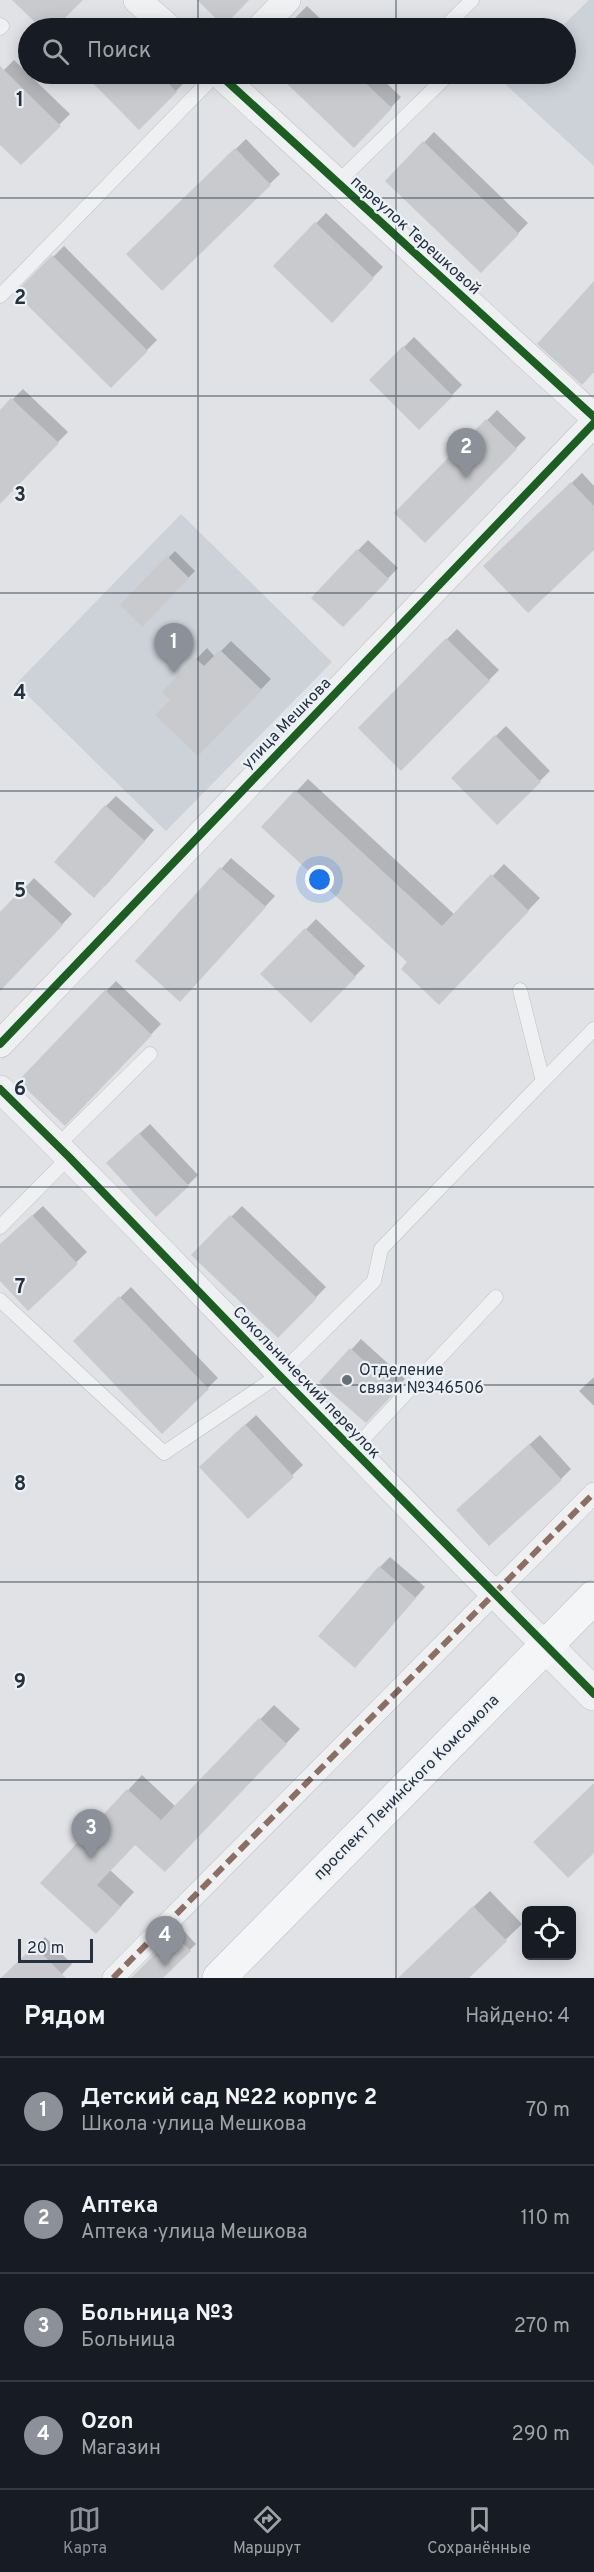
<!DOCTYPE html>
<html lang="ru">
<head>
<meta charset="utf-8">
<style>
  :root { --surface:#171b24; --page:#242831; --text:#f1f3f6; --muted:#9ea1a6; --line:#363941; --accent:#8c9099 }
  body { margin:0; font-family:Overpass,sans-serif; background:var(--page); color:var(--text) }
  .controls { position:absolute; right:18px; bottom:18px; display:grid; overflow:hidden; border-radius:9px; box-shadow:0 3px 15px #0003 }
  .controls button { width:54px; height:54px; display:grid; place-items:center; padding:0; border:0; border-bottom:2px solid var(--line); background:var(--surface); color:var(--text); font:30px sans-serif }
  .scale { position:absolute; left:18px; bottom:15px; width:75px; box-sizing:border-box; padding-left:6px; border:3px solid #253140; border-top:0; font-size:16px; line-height:21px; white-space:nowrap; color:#253140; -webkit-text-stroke:4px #ecf1f6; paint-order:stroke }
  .you { position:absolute; left:320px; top:880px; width:21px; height:21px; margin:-15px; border:4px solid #fff; border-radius:50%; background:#1a73e8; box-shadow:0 0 0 9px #1a73e833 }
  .badge { display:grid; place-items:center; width:39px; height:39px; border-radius:50%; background:var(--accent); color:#fff; font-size:20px; font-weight:700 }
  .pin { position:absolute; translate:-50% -50px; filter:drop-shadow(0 2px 3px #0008) }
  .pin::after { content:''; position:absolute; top:32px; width:21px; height:18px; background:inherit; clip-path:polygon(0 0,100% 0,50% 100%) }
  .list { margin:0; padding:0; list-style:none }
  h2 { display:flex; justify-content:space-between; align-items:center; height:78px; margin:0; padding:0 24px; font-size:26px }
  h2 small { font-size:20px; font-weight:400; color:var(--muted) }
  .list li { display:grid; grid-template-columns:39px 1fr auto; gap:18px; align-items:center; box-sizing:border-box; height:108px; padding:0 24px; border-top:2px solid var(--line) }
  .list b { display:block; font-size:22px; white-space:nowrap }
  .list p { margin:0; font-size:20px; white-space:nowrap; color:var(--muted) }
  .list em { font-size:20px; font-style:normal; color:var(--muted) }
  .icon { flex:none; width:33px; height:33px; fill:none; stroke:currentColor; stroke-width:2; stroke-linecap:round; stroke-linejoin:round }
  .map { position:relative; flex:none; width:594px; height:1978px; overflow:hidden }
  .search { position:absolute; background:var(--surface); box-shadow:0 3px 15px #0003; left:18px; right:18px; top:18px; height:66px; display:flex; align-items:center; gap:15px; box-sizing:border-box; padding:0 21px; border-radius:33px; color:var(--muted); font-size:22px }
  .sheet { height:510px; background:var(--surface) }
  nav { display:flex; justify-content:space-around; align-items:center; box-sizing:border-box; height:84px; border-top:2px solid var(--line); background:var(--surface); font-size:16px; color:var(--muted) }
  nav a { display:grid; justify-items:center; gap:3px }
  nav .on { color:var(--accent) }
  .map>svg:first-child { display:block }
  .built { fill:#cdd2d9 }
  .shadow { fill:#0003 }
  .building { fill:#c8cacd }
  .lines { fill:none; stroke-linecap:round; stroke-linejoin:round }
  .service-casing { stroke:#bec0c3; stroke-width:15 }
  .pedestrian-casing { stroke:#bec0c3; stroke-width:22 }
  .minor-casing { stroke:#bec0c3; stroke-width:28 }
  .tertiary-casing { stroke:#bec0c3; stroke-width:34 }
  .primary-casing { stroke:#bbbfc3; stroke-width:34 }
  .service { stroke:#eff0f2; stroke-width:14 }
  .pedestrian { stroke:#eff0f2; stroke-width:21 }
  .minor { stroke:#eff0f2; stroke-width:27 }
  .tertiary { stroke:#eff0f2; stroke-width:33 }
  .primary { stroke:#f4f5f6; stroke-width:33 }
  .quiet { stroke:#8d6e63; stroke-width:6; stroke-dasharray:12 6; stroke-linecap:butt }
  .cycleway-casing { stroke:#ecf1f6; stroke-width:11 }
  .cycleway { stroke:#1b5e20; stroke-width:8 }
  .grid { fill:none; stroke:#253140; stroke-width:1.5; stroke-opacity:0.55 }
  .poi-dot { fill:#666f7a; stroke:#ecf1f6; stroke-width:2 }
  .labels { text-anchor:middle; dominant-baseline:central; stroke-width:4.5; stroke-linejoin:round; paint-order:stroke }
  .street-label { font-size:16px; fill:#253140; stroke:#ecf1f6 }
  .poi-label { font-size:16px; fill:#253140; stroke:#ecf1f6; text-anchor:start }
  .grid-label { font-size:20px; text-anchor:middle; font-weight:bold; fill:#253140; stroke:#ecf1f6; stroke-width:4.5; stroke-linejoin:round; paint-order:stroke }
</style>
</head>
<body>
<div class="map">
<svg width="594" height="1978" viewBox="0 0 594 1978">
  <rect width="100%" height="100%" fill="#e0e2e5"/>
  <g class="built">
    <path d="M589,0H594V166L504,83L514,74H566V28H560Z"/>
    <path d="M181,514L332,662L166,831L16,684Z"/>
  </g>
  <g class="shadow">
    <path d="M307,6L330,28H285Z"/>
    <path d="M14,60L70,114L21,163L0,142V74Z"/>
    <path d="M86,74H179L186,81L139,127Z"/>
    <path d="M279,74H377L401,97L354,146Z"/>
    <path d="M434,132L528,223L481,271L387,181Z"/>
    <path d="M246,139L280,174L162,289L128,254Z"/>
    <path d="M326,213L383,267L332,320L275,266Z"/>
    <path d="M64,246L157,340L111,386L17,293Z"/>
    <path d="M414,337L462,385L419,428L371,380Z"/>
    <path d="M23,389L68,432L3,498L0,495V412Z"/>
    <path d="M497,410L526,438L425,541L397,513Z"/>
    <path d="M582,473L594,486V548L495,556Z"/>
    <path d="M368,540L398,568L353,615L313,597Z"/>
    <path d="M175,551L195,571L142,625L122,605Z"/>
    <path d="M457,629L499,670L401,769L360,728Z"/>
    <path d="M231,641L271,679L198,754L172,700L164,692L207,648L215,657Z"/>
    <path d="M506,726L550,771L497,823L453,778Z"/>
    <path d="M308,779L455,915L504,864L540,898L450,992L263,827Z"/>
    <path d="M116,796L154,830L105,886L106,806Z"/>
    <path d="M231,858L275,896L190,990L137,961Z"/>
    <path d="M34,878L72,914L0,989V914Z"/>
    <path d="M316,919L365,966L311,1021L263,974Z"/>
    <path d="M116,981L161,1024L65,1124L20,1081Z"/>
    <path d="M150,1124L198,1175L188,1185L118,1153Z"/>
    <path d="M43,1206L87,1252L28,1309L0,1279V1245Z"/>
    <path d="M242,1206L326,1287L278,1336L193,1255Z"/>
    <path d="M131,1287L218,1378L162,1432L75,1341Z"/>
    <path d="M361,1339L405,1379L376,1411L351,1350Z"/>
    <path d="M594,1377V1406L579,1391Z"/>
    <path d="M256,1415L303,1465L248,1517L211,1457Z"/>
    <path d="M540,1435L571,1469L561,1479L468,1500Z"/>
    <path d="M390,1557L425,1587L365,1656L380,1567Z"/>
    <path d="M274,1705L300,1729L179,1856L135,1843L110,1870L134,1892L110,1918L42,1883L142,1775L176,1807Z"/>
    <path d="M490,1891L522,1924L466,1978H405L419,1959Z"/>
    <path d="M182,1929L196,1944L160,1978H133Z"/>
    <path d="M45,1937L72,1964L58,1978H3Z"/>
  </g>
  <g class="building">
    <path d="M12,0H83L55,28H41Z"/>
    <path d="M197,0H249L224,26Z"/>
    <path d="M0,66L61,126L21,165L0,145Z"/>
    <path d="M84,74H159L177,92L139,130Z"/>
    <path d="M277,74H356L392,108L354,148Z"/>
    <path d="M423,141L519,234L481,273L385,181Z"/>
    <path d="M235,148L271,185L162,291L126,254Z"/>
    <path d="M315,222L374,278L332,323L273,266Z"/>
    <path d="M52,255L148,351L111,388L15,293Z"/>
    <path d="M594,281V372L582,385L537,344Z"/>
    <path d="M403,346L453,396L419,430L369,380Z"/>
    <path d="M11,398L59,443L0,504V410Z"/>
    <path d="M486,419L517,449L425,543L394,513Z"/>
    <path d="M571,482L594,506V550L528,613L483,566Z"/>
    <path d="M357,549L389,579L343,627L311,598Z"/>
    <path d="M167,556L189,578L142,627L120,605Z"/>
    <path d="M446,638L490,681L401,771L358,728Z"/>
    <path d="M220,650L262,690L198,756L155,715L170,700L162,692L195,658L204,666Z"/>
    <path d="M495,735L541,782L497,825L451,778Z"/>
    <path d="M295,790L442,926L491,874L529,911L439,1005L401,969L407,962L261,827Z"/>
    <path d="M105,805L145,841L94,898L54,862Z"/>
    <path d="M220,867L266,907L180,1002L135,961Z"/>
    <path d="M23,888L63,925L0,991V912Z"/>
    <path d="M305,928L356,977L311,1023L260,974Z"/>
    <path d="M105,990L152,1035L65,1126L18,1081Z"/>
    <path d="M139,1133L189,1186L156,1217L106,1163Z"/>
    <path d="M32,1215L78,1264L28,1311L0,1281V1244Z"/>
    <path d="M230,1215L317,1298L278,1338L191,1255Z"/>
    <path d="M119,1296L209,1389L162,1434L73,1341Z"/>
    <path d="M350,1348L397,1390L366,1423L319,1382Z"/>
    <path d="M245,1424L294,1477L248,1519L199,1467Z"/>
    <path d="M529,1444L562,1480L489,1546L456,1510Z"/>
    <path d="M379,1566L416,1598L355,1668L318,1636Z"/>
    <path d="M259,1718L287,1744L165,1872L135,1845L97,1885L121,1907L96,1934L40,1883L127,1789L161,1820Z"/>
    <path d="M594,1783V1853L568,1878L533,1842Z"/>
    <path d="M473,1906L507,1941L469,1978H398Z"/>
    <path d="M174,1935L191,1951L163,1978H131Z"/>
    <path d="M34,1946L66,1978H1Z"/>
  </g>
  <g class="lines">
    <defs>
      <g id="service">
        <path d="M0,25L2,26L0,28"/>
        <path d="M444,28L472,0"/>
        <path d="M337,183L449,74"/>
        <path d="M0,296L216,74"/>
        <path d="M543,1081L594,1029"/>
        <path d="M58,1145L150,1054"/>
        <path d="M0,1227L69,1157"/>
        <path d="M0,1300L164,1453L279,1375L374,1281L381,1249L543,1081L520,990"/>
        <path d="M353,1450L496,1297"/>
      </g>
      <path id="pedestrian" d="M113,1978L594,1493"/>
      <g id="minor">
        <path d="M137,0L169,28"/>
        <path d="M260,28L287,0"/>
        <path d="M219,74L594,417"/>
        <path d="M0,1044L594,423"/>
        <path d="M0,1089C186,1271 362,1463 546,1646"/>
      </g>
      <path id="tertiary" d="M546,1646L594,1694"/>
      <path id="primary" d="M219,1978L594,1597"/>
    </defs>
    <use href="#service" class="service-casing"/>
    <use href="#pedestrian" class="pedestrian-casing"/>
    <use href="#minor" class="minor-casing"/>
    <use href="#tertiary" class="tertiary-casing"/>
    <use href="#primary" class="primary-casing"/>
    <use href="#service" class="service"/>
    <use href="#pedestrian" class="pedestrian"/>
    <use href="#minor" class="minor"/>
    <use href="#tertiary" class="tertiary"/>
    <use href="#primary" class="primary"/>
    <path class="quiet" d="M113,1978L594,1493"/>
    <defs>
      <g id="cycleway">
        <path d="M219,74L594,417"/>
        <path d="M0,1044L594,423"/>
        <path d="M0,1089L69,1157L279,1375L594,1694"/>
      </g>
    </defs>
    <use href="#cycleway" class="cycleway-casing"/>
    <use href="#cycleway" class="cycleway"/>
  </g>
  <path class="grid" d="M198,0V28M396,0V28M198,74V1978M396,74V1978M0,198H594M0,396H594M0,593H594M0,791H594M0,989H594M0,1187H594M0,1385H594M0,1582H594M0,1780H594"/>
  <circle class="poi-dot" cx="347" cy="1380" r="6"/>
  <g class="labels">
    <g class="street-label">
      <text transform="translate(415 236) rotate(42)">переулок Терешковой</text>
      <text transform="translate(287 724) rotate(-46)">улица Мешкова</text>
      <text transform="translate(306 1383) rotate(46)">Сокольнический переулок</text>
      <text transform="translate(407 1788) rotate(-45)">проспект Ленинского Комсомола</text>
    </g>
    <g class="poi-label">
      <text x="359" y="1371">Отделение<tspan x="359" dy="18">связи №346506</tspan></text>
    </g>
  </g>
  <g class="grid-label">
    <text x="20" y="106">1</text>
    <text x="20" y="304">2</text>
    <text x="20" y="501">3</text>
    <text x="20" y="699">4</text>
    <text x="20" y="897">5</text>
    <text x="20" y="1095">6</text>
    <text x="20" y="1293">7</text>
    <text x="20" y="1490">8</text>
    <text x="20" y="1688">9</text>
  </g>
</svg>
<div class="controls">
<button><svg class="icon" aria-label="locate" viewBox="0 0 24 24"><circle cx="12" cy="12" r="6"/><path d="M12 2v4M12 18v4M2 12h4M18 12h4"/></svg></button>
</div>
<div class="scale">20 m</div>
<div class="you"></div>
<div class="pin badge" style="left:174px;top:673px">1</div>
<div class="pin badge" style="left:466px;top:478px">2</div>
<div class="pin badge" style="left:91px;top:1859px">3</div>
<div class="pin badge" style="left:165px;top:1966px">4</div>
<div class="search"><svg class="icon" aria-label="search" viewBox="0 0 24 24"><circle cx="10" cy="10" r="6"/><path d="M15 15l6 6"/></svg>Поиск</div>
</div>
<section class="sheet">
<h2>Рядом<small>Найдено: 4</small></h2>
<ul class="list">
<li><span class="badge">1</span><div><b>Детский сад №22 корпус 2</b><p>Школа · улица Мешкова</p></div><em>70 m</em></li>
<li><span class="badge">2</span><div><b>Аптека</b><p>Аптека · улица Мешкова</p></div><em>110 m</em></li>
<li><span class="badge">3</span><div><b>Больница №3</b><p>Больница</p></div><em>270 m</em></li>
<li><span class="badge">4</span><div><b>Ozon</b><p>Магазин</p></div><em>290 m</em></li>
</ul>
</section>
<nav>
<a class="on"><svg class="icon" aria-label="map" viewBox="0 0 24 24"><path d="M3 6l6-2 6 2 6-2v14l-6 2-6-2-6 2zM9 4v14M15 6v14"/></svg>Карта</a>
<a><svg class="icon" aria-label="directions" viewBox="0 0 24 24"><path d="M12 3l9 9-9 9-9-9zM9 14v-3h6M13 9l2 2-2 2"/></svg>Маршрут</a>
<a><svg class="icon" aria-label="saved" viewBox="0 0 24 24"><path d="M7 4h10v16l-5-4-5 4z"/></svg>Сохранённые</a>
</nav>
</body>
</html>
